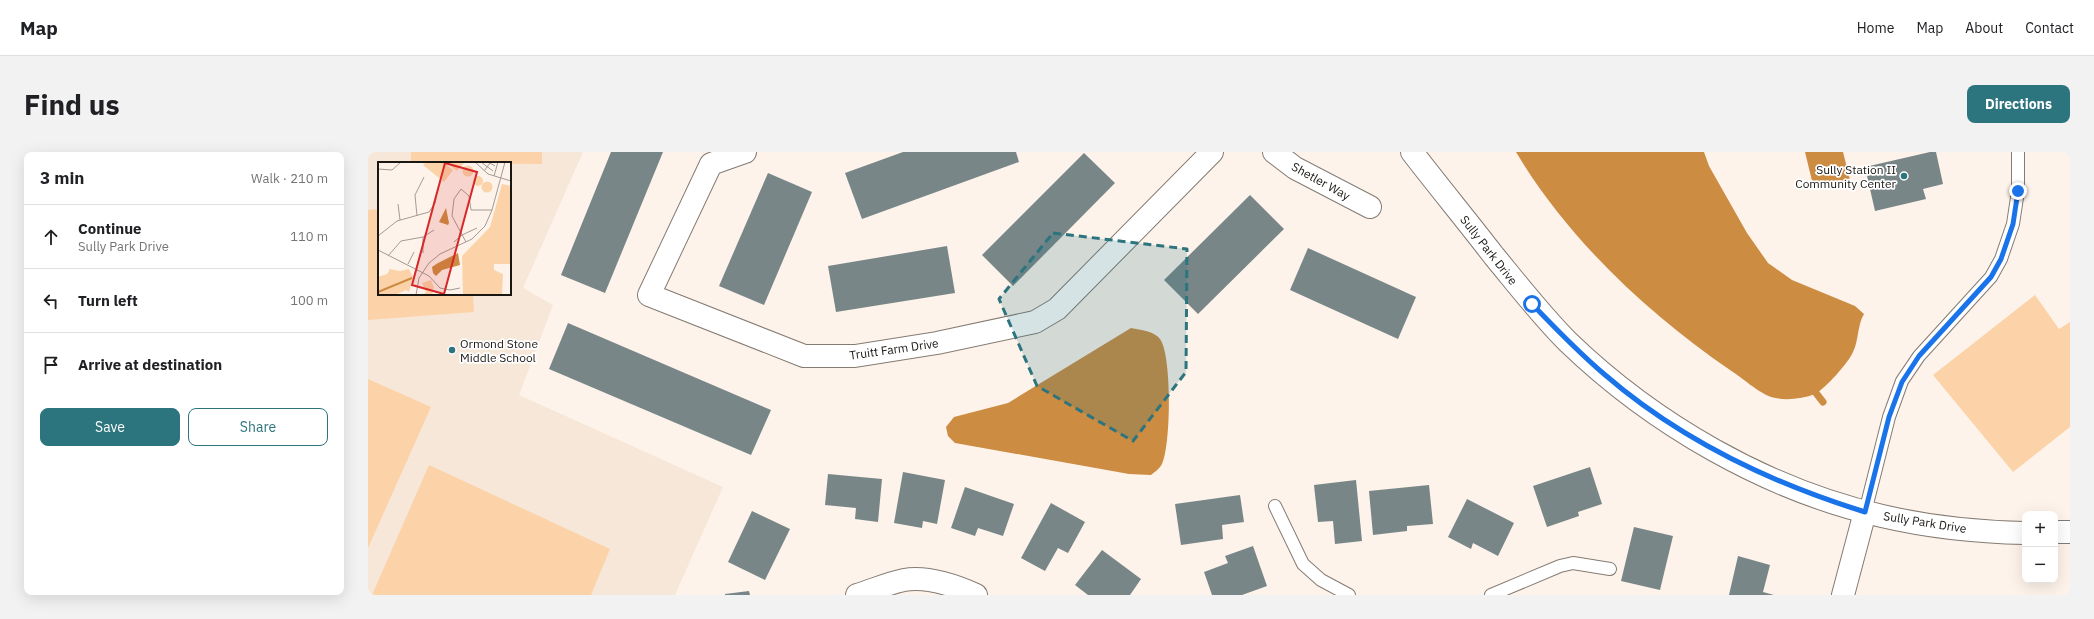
<!DOCTYPE html>
<html lang="en">
<head>
<meta charset="utf-8">
<style>
  :root { --surface:#fff; --page:#f2f2f2; --text:#202124; --muted:#757577; --line:#e0e0e0; --accent:#2c747e }
  body { margin:0; font-family:"IBM Plex Sans",sans-serif; background:var(--page); color:var(--text) }
  .controls { position:absolute; right:12px; bottom:12px; display:grid; overflow:hidden; border-radius:8px; box-shadow:0 4px 16px #0002 }
  .controls button { width:36px; height:36px; display:grid; place-items:center; padding:0; border:0; border-bottom:1px solid var(--line); background:var(--surface); color:var(--text); font:20px sans-serif }
  .stop { position:absolute; width:12px; height:12px; margin:-9px; border:3px solid #1a73e8; border-radius:50%; background:#fff }
  .stop.end { background:#1a73e8; border-color:#fff; box-shadow:0 1px 4px #0008 }
  .list { margin:0; padding:0; list-style:none }
  h2 { display:flex; justify-content:space-between; align-items:center; height:52px; margin:0; padding:0 16px; font-size:17px }
  h2 small { font-size:13px; font-weight:400; color:var(--muted) }
  .list li { display:grid; grid-template-columns:26px 1fr auto; gap:12px; align-items:center; box-sizing:border-box; height:64px; padding:0 16px; border-top:1px solid var(--line) }
  .list b { display:block; font-size:15px; white-space:nowrap }
  .list p { margin:0; font-size:13px; white-space:nowrap; color:var(--muted) }
  .list em { font-size:13px; font-style:normal; color:var(--muted) }
  .actions { display:flex; gap:8px; padding:12px 16px }
  .actions a { flex:1; padding:9px 0; border:1px solid var(--accent); border-radius:8px; text-align:center; font-size:14px; color:var(--accent) }
  .actions .main { background:var(--accent); color:#fff }
  .icon { flex:none; width:22px; height:22px; fill:none; stroke:currentColor; stroke-width:2; stroke-linecap:round; stroke-linejoin:round }
  .map { position:relative; flex:none; width:1702px; height:443px; overflow:hidden; border-radius:8px }
  header { display:flex; align-items:center; gap:24px; box-sizing:border-box; height:56px; padding:0 20px; background:var(--surface); border-bottom:1px solid var(--line) }
  header strong { font-size:19px }
  nav { display:flex; gap:22px; margin-inline-start:auto; font-size:14px }
  .intro { display:flex; align-items:center; justify-content:space-between; box-sizing:border-box; height:96px; padding:0 24px }
  h1 { margin:0; font-size:28px }
  .button { padding:10px 18px; border-radius:8px; background:var(--accent); color:#fff; font-size:14px; font-weight:700 }
  main { display:flex; gap:24px; padding:0 24px }
  aside { flex:1; background:var(--surface); border-radius:8px; box-shadow:0 4px 16px #0002 }
  .map>svg:first-child { display:block }
  .built { fill:#f6e7d8; fill-rule:evenodd }
  .green { fill:#fcd3a9 }
  .water { fill:#cc8c42 }
  .lines { fill:none; stroke-linecap:round; stroke-linejoin:round }
  .stream { stroke:#cc8c42; stroke-width:7 }
  .building { fill:#788688 }
  .lane-casing { stroke:#847b73; stroke-width:14 }
  .street-casing { stroke:#847b73; stroke-width:24 }
  .secondary-casing { stroke:#847b73; stroke-width:24 }
  .lane { stroke:#fff; stroke-width:12 }
  .street { stroke:#fff; stroke-width:22 }
  .secondary { stroke:#fff; stroke-width:22 }
  .route { stroke:#1a73e8; stroke-width:5 }
  .marked { fill:#2c747e; fill-opacity:0.2; stroke:#2c747e; stroke-width:3; stroke-dasharray:8 5; stroke-linejoin:round }
  .poi-dot { fill:#2c747e; stroke:#fff; stroke-width:1.5 }
  .labels { text-anchor:middle; dominant-baseline:central; stroke-width:3.5; stroke-linejoin:round; paint-order:stroke }
  .poi-label { font-size:12px; fill:#1a1713; stroke:#fff; text-anchor:end }
  .street-label { font-size:12px; fill:#1a1713; stroke:#fff }
  .inset-river { fill:none; stroke:#cc8c42; stroke-width:2 }
  .inset-road { fill:none; stroke:#a29b94; stroke-width:1 }
  .view { fill:#d62828; fill-opacity:0.15; stroke:#d62828; stroke-width:2 }
  .inset-edge { fill:none; stroke:#1a1713; stroke-width:2 }
</style>
</head>
<body>
<header>
<strong>Map</strong>
<nav><a>Home</a><a>Map</a><a>About</a><a>Contact</a></nav>
</header>
<div class="intro"><h1>Find us</h1><a class="button">Directions</a></div>
<main>
<aside>
<h2>3 min<small>Walk · 210 m</small></h2>
<ul class="list">
<li><svg class="icon" aria-label="ahead" viewBox="0 0 24 24"><path d="M12 20V5M6 11l6-6 6 6"/></svg><div><b>Continue</b><p>Sully Park Drive</p></div><em>110 m</em></li>
<li><svg class="icon" aria-label="left" viewBox="0 0 24 24"><path d="M17 20v-9H6M10 6l-5 5 5 5"/></svg><div><b>Turn left</b></div><em>100 m</em></li>
<li><svg class="icon" aria-label="arrive" viewBox="0 0 24 24"><path d="M6 21V4h12l-3 4 3 4H6"/></svg><div><b>Arrive at destination</b></div></li>
</ul>
<div class="actions"><a class="main">Save</a><a>Share</a></div>
</aside>
<div class="map">
<svg width="1702" height="443" viewBox="0 0 1702 443">
  <rect width="100%" height="100%" fill="#fdf3ea"/>
  <path class="built" d="M0,0H215L155,136L185,153L151,243L355,335L307,443H0ZM11,11H142V142H11Z"/>
  <g class="green">
    <path d="M43,0H174V12L43,11Z"/>
    <path d="M11,57V142H105L106,160L0,168V58Z"/>
    <path d="M1667,143L1691,177L1702,170V275L1645,320L1565,223Z"/>
    <path d="M0,227L63,255L0,396Z"/>
    <path d="M61,313L242,397L223,443H4Z"/>
  </g>
  <g class="water">
    <path d="M1148,0H1336L1341,14L1379,81L1400,111L1424,128L1487,154L1496,162C1489,174 1491,188 1485,200C1481,210 1457,237 1447,242C1434,247 1416,249 1403,245C1391,241 1373,225 1362,218C1280,162 1199,86 1148,0Z"/>
    <path d="M1437,0H1475L1482,28L1446,37Z"/>
    <path d="M763,176C773,178 786,179 792,187C804,203 803,293 794,312C792,316 787,320 783,323L761,322L587,291L580,284L578,275L586,265L640,251Z"/>
  </g>
  <g class="lines">
    <path class="stream" d="M1448,241L1455,250"/>
  </g>
  <g class="building">
    <path d="M243,0H295L237,141L193,123Z"/>
    <path d="M535,0H648L651,10L494,67L477,21Z"/>
    <path d="M1562,0H1568L1575,32L1555,37L1558,47L1507,59L1497,15Z"/>
    <path d="M716,1L747,31L645,134L614,103Z"/>
    <path d="M400,21L444,40L396,153L351,134Z"/>
    <path d="M882,43L916,77L830,162L796,128Z"/>
    <path d="M579,94L587,141L468,160L460,114Z"/>
    <path d="M940,96L1048,145L1030,187L922,138Z"/>
    <path d="M200,171L403,258L383,303L181,217Z"/>
    <path d="M1222,315L1234,352L1210,360L1211,364L1179,375L1165,334Z"/>
    <path d="M535,320L577,328L569,372L555,369L554,376L526,371Z"/>
    <path d="M460,322L514,327L510,370L487,367L488,356L457,353Z"/>
    <path d="M988,328L994,389L967,392L965,369L950,370L946,333Z"/>
    <path d="M1061,333L1065,372L1039,374V379L1005,383L1001,339Z"/>
    <path d="M597,335L646,352L635,384L610,376L607,384L583,376Z"/>
    <path d="M872,343L876,370L854,373L855,387L813,393L807,352Z"/>
    <path d="M1099,347L1146,371L1130,404L1105,391L1103,397L1080,385Z"/>
    <path d="M683,351L717,370L700,401L690,396L677,419L653,406Z"/>
    <path d="M384,359L422,377L397,428L360,410Z"/>
    <path d="M1266,375L1305,384L1292,438L1253,429Z"/>
    <path d="M885,394L899,434L874,443H844L836,420L860,411L857,404Z"/>
    <path d="M734,398L773,427L762,443H720L707,433Z"/>
    <path d="M1370,404L1402,413L1395,440L1406,443H1361Z"/>
    <path d="M381,439L382,443H357V442Z"/>
  </g>
  <g class="lines">
    <defs>
      <g id="lane">
        <path d="M907,354L935,412L953,428L981,443"/>
        <path d="M1497,360L1521,265L1534,229L1551,204L1623,125L1633,107L1645,72L1650,39V0"/>
        <path d="M1123,443L1192,414L1205,411L1242,417"/>
      </g>
      <g id="street">
        <path d="M377,0L343,12L281,143L436,204H487L569,191L667,170L689,157L844,0"/>
        <path d="M906,0L927,16L1002,55"/>
        <path d="M489,443C505,438 521,431 536,428C559,424 588,434 608,443"/>
        <path d="M1475,443L1497,360"/>
      </g>
      <g id="secondary">
        <path d="M1044,0C1071,35 1099,69 1126,104C1150,133 1173,163 1200,190C1285,272 1399,338 1514,364C1561,375 1610,380 1657,381"/>
        <path d="M1687,380H1702"/>
      </g>
    </defs>
    <use href="#lane" class="lane-casing"/>
    <use href="#street" class="street-casing"/>
    <use href="#secondary" class="secondary-casing"/>
    <use href="#lane" class="lane"/>
    <use href="#street" class="street"/>
    <use href="#secondary" class="secondary"/>
  </g>
  <g class="lines">
    <path class="route" d="M1164,152C1187,176 1210,200 1236,222C1311,287 1403,331 1497,360L1521,265L1534,230L1551,204L1623,125L1633,107L1645,72L1650,39"/>
  </g>
  <path class="marked" d="M685,81L819,97L818,220L765,289L669,234L631,147Z"/>
  <g class="poi-dot">
    <circle cx="1536" cy="24" r="4"/>
    <circle cx="84" cy="198" r="4"/>
  </g>
  <g class="labels">
    <g class="poi-label">
      <text x="1528" y="17">Sully Station II<tspan x="1528" dy="14">Community Center</tspan></text>
      <text x="92" y="191" text-anchor="start">Ormond Stone<tspan x="92" dy="14">Middle School</tspan></text>
    </g>
    <g class="street-label">
      <text transform="translate(953 29) rotate(29)">Shetler Way</text>
      <text transform="translate(1121 98) rotate(52)">Sully Park Drive</text>
      <text transform="translate(526 197) rotate(-8)">Truitt Farm Drive</text>
      <text transform="translate(1557 370) rotate(9)">Sully Park Drive</text>
    </g>
  </g>
  <g transform="translate(10 10)">
    <rect width="133" height="133" fill="#fdf3ea"/>
    <path d="M48,0H65L75,8L66,20L45,3ZM68,0H87L79,9ZM84.5 9a5.5 5.5 0 1 1 11 0a5.5 5.5 0 1 1-11 0ZM95 19a5 5 0 1 1 10 0a5 5 0 1 1-10 0ZM103.5 25a5.5 5.5 0 1 1 11 0a5.5 5.5 0 1 1-11 0ZM124,22L133,24V102H116V108L125,112L124,133L85,132L84,94L112,65ZM12,107L22,109L31,107L35,115L31,130L28,128L19,132L0,133V115L9,112ZM53,118L56,126L54,128L55,133H45L48,130L44,121Z" fill="#fcd3a9"/>
    <path d="M68,46L71,61L70,63L61,60ZM80,91L82,103L64,108L58,114L55,111L54,105L60,101Z" fill="#cc8c42"/>
    <path class="inset-river" d="M0,130L34,116"/>
    <path class="inset-road" d="M97,0L110,12L133,19M103,0L115,9M0,7L14,8L23,0M106,9L112,1L117,4M116,14L120,0M20,42L22,58M39,54L37,33L46,15M0,74L19,59L51,50L57,41L58,36M45,75V91M45,75L56,68M76,80L84,73L99,66M88,80L74,54L76,37L83,27L91,34L93,48H114M0,88L51,114L62,126L72,128L82,126M10,94L23,79L45,75M30,102L36,90M38,133L41,116L51,101L62,92L94,77L107,64L114,48L127,0"/>
    <path class="view" d="M67,1L99,10L66,132L34,123Z"/>
    <rect width="133" height="133" class="inset-edge"/>
  </g>
</svg>
<div class="controls">
<button>+</button>
<button>−</button>
</div>
<div class="stop" style="left:1164px;top:152px"></div>
<div class="stop end" style="left:1650px;top:39px"></div>
</div>
</main>
</body>
</html>
